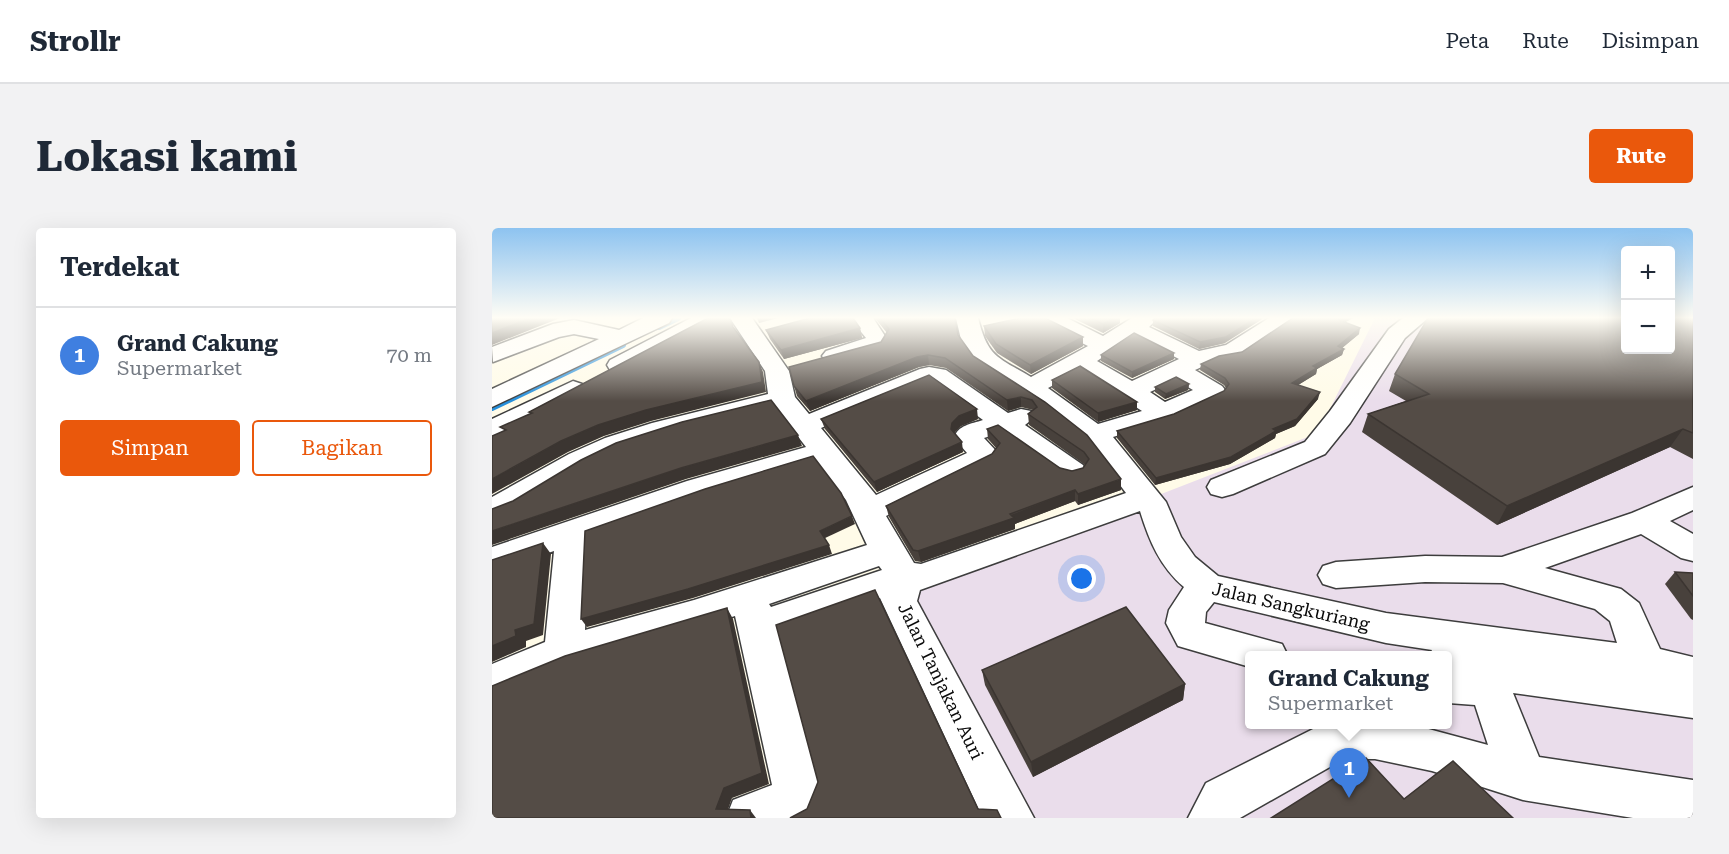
<!DOCTYPE html>
<html lang="id">
<head>
<meta charset="utf-8">
<style>
  :root { --surface:#fff; --page:#f2f2f3; --text:#1f2937; --muted:#747a83; --line:#e0e1e3; --accent:#ea580c }
  body { margin:0; font-family:"Roboto Serif",serif; background:var(--page); color:var(--text) }
  .controls { position:absolute; right:18px; top:18px; display:grid; overflow:hidden; border-radius:6px; box-shadow:0 6px 24px #0002 }
  .controls button { width:54px; height:54px; display:grid; place-items:center; padding:0; border:0; border-bottom:2px solid var(--line); background:var(--surface); color:var(--text); font:30px sans-serif }
  .you { position:absolute; left:590px; top:351px; width:21px; height:21px; margin:-15px; border:4px solid #fff; border-radius:50%; background:#1a73e8; box-shadow:0 0 0 9px #1a73e833 }
  .badge { display:grid; place-items:center; width:39px; height:39px; border-radius:50%; background:var(--accent); color:#fff; font-size:20px; font-weight:700 }
  .pin { position:absolute; translate:-50% -50px; filter:drop-shadow(0 2px 3px #0008) }
  .pin::after { content:''; position:absolute; top:32px; width:21px; height:18px; background:inherit; clip-path:polygon(0 0,100% 0,50% 100%) }
  .popup { position:absolute; left:753px; top:423px; width:207px; height:78px; box-sizing:border-box; display:grid; place-content:center; border-radius:6px; background:var(--surface); filter:drop-shadow(0 2px 4px #0005); font-size:20px; white-space:nowrap; color:var(--muted) }
  .popup b { font-size:22px; color:var(--text) }
  .popup::after { content:''; position:absolute; left:50%; top:100%; margin-left:-12px; border:12px solid transparent; border-top-color:var(--surface) }
  .list { margin:0; padding:0; list-style:none }
  h2 { display:flex; justify-content:space-between; align-items:center; height:78px; margin:0; padding:0 24px; font-size:26px }
  h2 small { font-size:20px; font-weight:400; color:var(--muted) }
  .list li { display:grid; grid-template-columns:39px 1fr auto; gap:18px; align-items:center; box-sizing:border-box; height:96px; padding:0 24px; border-top:2px solid var(--line) }
  .list b { display:block; font-size:22px; white-space:nowrap }
  .list p { margin:0; font-size:20px; white-space:nowrap; color:var(--muted) }
  .list em { font-size:20px; font-style:normal; color:var(--muted) }
  .actions { display:flex; gap:12px; padding:18px 24px }
  .actions a { flex:1; padding:14px 0; border:2px solid var(--accent); border-radius:6px; text-align:center; font-size:21px; color:var(--accent) }
  .actions .main { background:var(--accent); color:#fff }
  .map { position:relative; flex:none; width:1201px; height:590px; overflow:hidden; border-radius:6px }
  header { display:flex; align-items:center; gap:36px; box-sizing:border-box; height:84px; padding:0 30px; background:var(--surface); border-bottom:2px solid var(--line) }
  header strong { font-size:28px }
  nav { display:flex; gap:33px; margin-inline-start:auto; font-size:21px }
  .intro { display:flex; align-items:center; justify-content:space-between; box-sizing:border-box; height:144px; padding:0 36px }
  h1 { margin:0; font-size:42px }
  .button { padding:15px 27px; border-radius:6px; background:var(--accent); color:#fff; font-size:21px; font-weight:700 }
  main { display:flex; gap:36px; padding:0 36px }
  aside { flex:1; background:var(--surface); border-radius:6px; box-shadow:0 6px 24px #0002 }
  .map>svg:first-child { display:block }
  .industrial { fill:#eaddeb; fill-rule:evenodd }
  .lines { fill:none; stroke-linecap:round; stroke-linejoin:round }
  .stream { stroke:#268fdb; stroke-width:6 }
  .minor-casing { stroke:#3d3d3d; stroke-width:3 }
  .minor { fill:#fff; fill-rule:evenodd }
  .wall { fill:#48413c }
  .shaded-wall { fill:#3b3531 }
  .building { fill:#544c46; stroke:#3b3531; stroke-width:1.5 }
  .labels { text-anchor:middle; dominant-baseline:central; stroke-width:6; stroke-linejoin:round; paint-order:stroke }
  .street-label { font-size:18px; fill:#0a0a0a; stroke:#fff }
</style>
</head>
<body>
<header>
<strong>Strollr</strong>
<nav><a>Peta</a><a>Rute</a><a>Disimpan</a></nav>
</header>
<div class="intro"><h1>Lokasi kami</h1><a class="button">Rute</a></div>
<main>
<aside>
<h2>Terdekat<small></small></h2>
<ul class="list">
<li><span class="badge" style="background:#3f7fe0">1</span><div><b>Grand Cakung</b><p>Supermarket</p></div><em>70 m</em></li>
</ul>
<div class="actions"><a class="main">Simpan</a><a>Bagikan</a></div>
</aside>
<div class="map">
<svg width="1201" height="590" viewBox="0 0 1201 590">
  <rect width="100%" height="100%" fill="#fffbe8"/>
  <path class="industrial" d="M883,90H1133L1134,122H1178L1201,90V590H479L389,375L826,205ZM758,428H956V496H758Z"/>
  <g class="lines">
    <g class="stream">
      <path d="M167,99L186,90"/>
      <path d="M0,180L131,117"/>
    </g>
    <defs>
      <g id="minor">
        <path d="M151,90H180L177,95L0,179V161L107,111L82,106L67,109L1,134L0,119L61,96L82,92L127,102Z"/>
        <path d="M199,90H227L224,95L136,142L127,144L118,142L115,137L118,132Z"/>
        <path d="M238,90H260L297,143L303,169L317,186L428,141L437,139L454,142L516,185L529,181L539,183L543,189L533,197L591,237L595,243L591,249L580,252L569,249L508,205L492,210L507,226L500,235L394,288L422,335L429,336L634,265L597,216L555,182L484,136L470,116L464,90H486C496,130 506,129 539,149L596,118L549,95L546,90H575L611,108L640,90H666L657,99L707,123L734,117L777,90H805L748,129L725,132L703,142L730,158L734,163L730,168L680,191L621,209L674,274L689,309L703,329L726,348L894,385L1125,415L1118,393L1103,381L1011,355L933,354L844,360L831,356L826,347L831,338L844,334L933,328L1010,329L1140,285L1201,259V282L1178,293L1201,306V333L1189,330L1149,306L1053,340L1129,361L1147,375L1168,421L1201,429V490L1021,465L1047,529L1201,552V590H1141L1031,572L940,543L883,531H852L748,590H696L714,555L831,496H918L996,517L983,477L956,475V428H937L940,422L894,415L722,374L714,384L713,395L790,416L796,428H758V439L686,418L674,395L677,382L692,359C668,339 657,312 648,283L428,362L425,373L542,590H491L388,370L287,407L330,565L317,590H234L241,572L280,557L243,388L82,437L0,473V436L53,414L62,323L0,344V319L195,253L314,219L284,180C225,195 164,207 108,233C72,251 40,282 0,293V269L77,226L113,210L160,195L276,166L273,143ZM642,108L687,131L640,153L605,133ZM588,143L650,183L606,196L556,160ZM684,152L701,162L673,174L658,164ZM439,154L491,192C479,196 466,197 462,210L475,225L384,267L329,200ZM325,234L354,272L375,317L202,372L93,402L97,310L217,267ZM387,338L390,342L279,379L277,376Z"/>
        <path d="M358,90H381L397,114L394,119L342,135L334,133L330,128L334,123L374,110Z"/>
        <path d="M911,90H936L913,110L858,195L833,226L741,266L730,269L719,266L715,259L719,252L813,214L838,183L897,101Z"/>
        <path d="M81,153L90,156L94,161L90,166L10,208L0,210V191Z"/>
      </g>
    </defs>
    <use href="#minor" class="minor-casing"/>
    <use href="#minor" class="minor"/>
  </g>
  <g class="wall">
    <path d="M383,90H463L466,107L481,128L553,174L629,262L586,277L583,273L523,296V301L429,334L423,333L397,289L394,278L500,226L504,220L496,211L495,201L568,240L580,243L591,240L593,237L537,197L536,186L541,182L529,179L516,183L454,140L437,137L427,139L318,183L305,168L302,158L389,114L395,105Z"/>
    <path d="M581,90H628V95L611,105Z"/>
    <path d="M1201,90V231L1178,219L1005,297L870,204L876,186L914,173L897,163L903,146Z"/>
    <path d="M661,92L733,115L707,121L661,98Z"/>
    <path d="M853,94L867,106L850,120L852,121L850,127L825,141L824,146L806,157L826,171L803,198L784,206L783,210L738,236L663,257L625,210V203L682,186L732,163L734,160L732,157L708,142L709,136Z"/>
    <path d="M492,98L591,109V118L539,146L505,125L493,108Z"/>
    <path d="M368,100L370,110L292,131L278,111L274,102Z"/>
    <path d="M682,125V131L640,150L609,133V127Z"/>
    <path d="M560,152L645,182L606,194L560,160Z"/>
    <path d="M697,156L696,162L673,171L663,164V159Z"/>
    <path d="M329,191H486L469,198L462,205L471,224L385,264L333,201Z"/>
    <path d="M1183,344L1201,345V392L1199,391L1173,356Z"/>
    <path d="M490,442L693,456L691,472L541,549L493,457Z"/>
  </g>
  <g class="shaded-wall">
    <path d="M38,90H68L0,117V105Z"/>
    <path d="M265,90H286L267,95Z"/>
    <path d="M621,90H628V95L611,105V96Z"/>
    <path d="M764,90H772L733,115L707,121L708,114Z"/>
    <path d="M851,90H861L845,99L847,92Z"/>
    <path d="M368,100L370,110L292,131L289,122Z"/>
    <path d="M868,100L867,106L844,125L846,118Z"/>
    <path d="M591,109V118L539,146L538,137Z"/>
    <path d="M852,121L850,127L825,141L824,146L798,162L800,155L821,138Z"/>
    <path d="M682,125V131L640,150V144Z"/>
    <path d="M436,127L437,137L427,139L318,183L314,173L425,129Z"/>
    <path d="M267,134L271,144L274,164L159,193L112,208L76,224L0,266V251L69,213L106,197Z"/>
    <path d="M697,156L696,162L673,171L674,166Z"/>
    <path d="M828,164L826,171L803,198L784,206L783,210L738,236L663,257L664,250Z"/>
    <path d="M529,169V179L516,183L515,172Z"/>
    <path d="M645,174V182L606,194V185Z"/>
    <path d="M485,181L486,191L469,198L462,205L459,201L460,195L467,188Z"/>
    <path d="M1191,201L1178,219L1005,297L1015,278Z"/>
    <path d="M306,207L310,218L194,251L0,317V303L189,240Z"/>
    <path d="M470,214L471,224L385,264L382,254Z"/>
    <path d="M629,251V262L586,277V266Z"/>
    <path d="M583,262V273L523,296V301L429,334L426,323Z"/>
    <path d="M360,288L363,296L331,311L328,303Z"/>
    <path d="M51,315L59,326L51,407L34,413V419L0,434V418L23,402Z"/>
    <path d="M337,317L340,326L201,370L95,399L89,391Z"/>
    <path d="M235,380L241,391L277,556L240,570L233,590L224,581Z"/>
    <path d="M693,456L691,472L541,549L539,534Z"/>
    <path d="M258,582L264,590H259Z"/>
  </g>
  <g class="building">
    <path d="M0,90H38L0,105Z"/>
    <path d="M216,90H238L241,99L267,134L270,154L154,182L106,197L69,213L0,251V208L14,202L8,199L40,185L37,184Z"/>
    <path d="M318,90H361L368,100L289,122L274,102Z"/>
    <path d="M388,90H463L466,107L481,128L553,174L595,207L629,251L586,266L583,262L518,286L522,290L426,323L421,322L394,278L500,226L508,215L495,201L506,197L568,240L580,243L591,240L597,231L592,224L536,186L545,179L540,172L529,169L515,172L453,130L436,127L425,129L314,173L302,158L297,139L389,114L397,101Z"/>
    <path d="M528,90H553L591,109L538,137L504,116L492,98Z"/>
    <path d="M599,90H621L611,96Z"/>
    <path d="M663,90H764L734,109L708,114L661,92Z"/>
    <path d="M801,90H851L847,92L868,100L846,118L852,121L821,138L825,140L800,155L828,164L805,191L781,201L784,203L739,229L664,250L625,203L682,186L732,163L737,156L733,150L709,136L727,128L750,124Z"/>
    <path d="M936,90H1134V122H1179V90H1201V205L1191,201L1015,278L876,186L937,166L903,146Z"/>
    <path d="M642,105L682,125L640,144L609,127Z"/>
    <path d="M588,138L645,174L606,185L560,152Z"/>
    <path d="M437,147L485,181L467,188L460,195L459,201L470,214L382,254L329,191Z"/>
    <path d="M684,149L697,156L674,166L663,159Z"/>
    <path d="M279,172L306,207L189,240L0,303V281L21,273L89,232L124,215L190,194Z"/>
    <path d="M321,228L349,265L360,288L328,303L337,317L196,361L89,391L93,303L213,261Z"/>
    <path d="M51,315L42,396L23,402L24,408L0,418V332Z"/>
    <path d="M1183,344L1201,345V368Z"/>
    <path d="M383,362L486,581L505,582L509,590H298L315,581L326,554L284,397Z"/>
    <path d="M634,379L693,456L539,534L490,442Z"/>
    <path d="M235,380L270,545L232,560L224,581L258,582L259,590H0V458L73,428Z"/>
    <path d="M874,530L912,571L961,533L1021,590H779Z"/>
  </g>
  <linearGradient id="sky" x2="0" y2="1"><stop stop-color="#8dc3f0"/><stop offset="0.52" stop-color="#fffdf5"/><stop offset="1" stop-color="#fffdf5" stop-opacity="0"/></linearGradient>
  <rect width="1201" height="173" fill="url(#sky)"/>
  <g class="labels">
    <g class="street-label">
      <text transform="translate(799 378) rotate(13)">Jalan Sangkuriang</text>
      <text transform="translate(449 453) rotate(64)">Jalan Tanjakan Auri</text>
    </g>
  </g>
</svg>
<div class="controls">
<button>+</button>
<button>−</button>
</div>
<div class="you"></div>
<div class="pin badge" style="left:857px;top:570px;background:#3f7fe0">1</div>
<div class="popup"><b>Grand Cakung</b>Supermarket</div>
</div>
</main>
</body>
</html>
